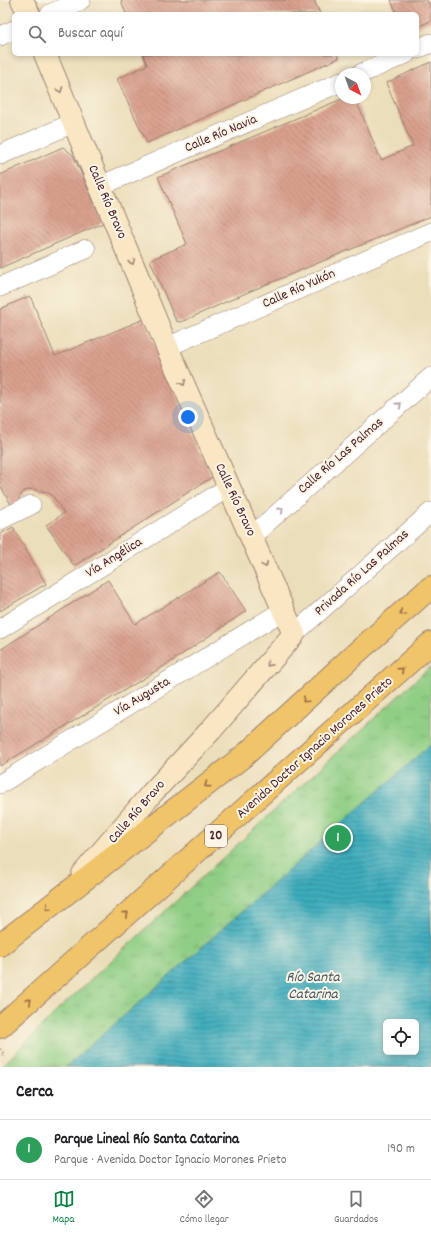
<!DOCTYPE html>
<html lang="es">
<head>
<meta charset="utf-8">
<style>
  :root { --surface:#fff; --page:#f2f2f2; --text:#202124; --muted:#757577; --line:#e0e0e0; --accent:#0b8043 }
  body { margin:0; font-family:Dekko,sans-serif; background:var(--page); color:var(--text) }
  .controls { position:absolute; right:12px; bottom:12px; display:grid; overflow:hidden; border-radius:6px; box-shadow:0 2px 6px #0003 }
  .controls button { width:36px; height:36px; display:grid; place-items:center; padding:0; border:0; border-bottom:1px solid var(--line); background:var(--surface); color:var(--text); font:20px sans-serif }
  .compass { position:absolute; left:335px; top:68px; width:36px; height:36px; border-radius:50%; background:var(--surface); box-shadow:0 2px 6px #0003; rotate:139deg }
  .you { position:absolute; left:188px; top:417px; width:14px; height:14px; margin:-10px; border:3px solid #fff; border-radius:50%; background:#1a73e8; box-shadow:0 0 0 6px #1a73e833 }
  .badge { display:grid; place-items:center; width:26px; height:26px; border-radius:50%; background:var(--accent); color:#fff; font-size:13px; font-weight:700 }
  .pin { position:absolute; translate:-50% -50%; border:2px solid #fff; box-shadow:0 1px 4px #0006 }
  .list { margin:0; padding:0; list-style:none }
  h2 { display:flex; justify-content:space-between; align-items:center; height:52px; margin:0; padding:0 16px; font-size:17px }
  h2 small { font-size:13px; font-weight:400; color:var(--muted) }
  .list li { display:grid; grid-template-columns:26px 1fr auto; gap:12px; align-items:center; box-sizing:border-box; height:60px; padding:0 16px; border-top:1px solid var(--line) }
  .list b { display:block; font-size:15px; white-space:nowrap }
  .list p { margin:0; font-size:13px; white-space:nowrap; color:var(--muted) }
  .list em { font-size:13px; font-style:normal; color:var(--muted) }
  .icon { flex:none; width:22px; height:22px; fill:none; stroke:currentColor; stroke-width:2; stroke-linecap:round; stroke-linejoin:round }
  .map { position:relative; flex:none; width:431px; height:1067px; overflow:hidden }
  .search { position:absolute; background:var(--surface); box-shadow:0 2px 6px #0003; left:12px; right:12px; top:12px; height:44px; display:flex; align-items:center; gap:10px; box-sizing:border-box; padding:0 14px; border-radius:6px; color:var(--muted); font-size:15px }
  .sheet { height:112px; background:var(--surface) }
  nav { display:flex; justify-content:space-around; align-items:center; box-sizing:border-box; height:56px; border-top:1px solid var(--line); background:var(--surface); font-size:11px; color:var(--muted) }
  nav a { display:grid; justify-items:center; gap:2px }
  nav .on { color:var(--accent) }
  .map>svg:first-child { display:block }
  .park { fill:url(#park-tufts); stroke:#6c7658; fill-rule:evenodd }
  .water { fill:url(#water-rules); stroke:#446674; fill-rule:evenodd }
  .building { fill:url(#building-back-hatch) }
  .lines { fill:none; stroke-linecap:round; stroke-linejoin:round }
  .street-casing { stroke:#9a7e72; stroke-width:20 }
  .secondary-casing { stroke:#9a7e72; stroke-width:24 }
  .primary-casing { stroke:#9a7e72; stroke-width:24 }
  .path { stroke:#9a7e72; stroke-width:2.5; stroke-dasharray:1 3; stroke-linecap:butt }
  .street { stroke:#fff; stroke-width:19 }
  .secondary { stroke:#f9e7c3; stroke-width:22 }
  .primary { stroke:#f0c469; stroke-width:22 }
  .oneway { stroke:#a28377 }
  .oneway2 { stroke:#ae9aa0 }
  .oneway3 { stroke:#956947 }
  .labels { text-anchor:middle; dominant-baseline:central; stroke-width:4; stroke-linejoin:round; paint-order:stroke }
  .shield { fill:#fcf5e5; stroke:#7f5f63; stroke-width:1 }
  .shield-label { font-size:13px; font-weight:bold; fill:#4a1f2b }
  .street-label { font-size:14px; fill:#4a1f2b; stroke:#fcf5e5 }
  .water-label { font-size:15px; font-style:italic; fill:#455765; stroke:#fcf5e5 }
</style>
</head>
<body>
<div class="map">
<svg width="431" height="1067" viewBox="0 0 431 1067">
  <defs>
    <pattern id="park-tufts" width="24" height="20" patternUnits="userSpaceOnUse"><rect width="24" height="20" fill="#8fce84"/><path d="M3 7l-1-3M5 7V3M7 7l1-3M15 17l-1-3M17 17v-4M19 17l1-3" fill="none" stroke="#7db072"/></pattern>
    <pattern id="water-rules" width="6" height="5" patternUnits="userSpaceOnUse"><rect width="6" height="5" fill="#3eacbc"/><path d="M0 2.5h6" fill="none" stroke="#368b99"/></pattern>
    <pattern id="building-back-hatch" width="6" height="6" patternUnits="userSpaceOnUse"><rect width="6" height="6" fill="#d9a18e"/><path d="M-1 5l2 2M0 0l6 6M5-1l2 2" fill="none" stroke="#b28374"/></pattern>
  </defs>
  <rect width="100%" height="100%" fill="#fcf5e5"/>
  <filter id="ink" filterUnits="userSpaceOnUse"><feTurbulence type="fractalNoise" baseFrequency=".025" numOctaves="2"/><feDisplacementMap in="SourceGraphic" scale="8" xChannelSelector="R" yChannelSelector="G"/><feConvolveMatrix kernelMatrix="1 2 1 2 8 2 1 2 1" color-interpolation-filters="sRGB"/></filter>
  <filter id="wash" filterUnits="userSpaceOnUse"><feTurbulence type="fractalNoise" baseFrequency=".012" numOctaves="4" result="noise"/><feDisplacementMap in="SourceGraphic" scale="16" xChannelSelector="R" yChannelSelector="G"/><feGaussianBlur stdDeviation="0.9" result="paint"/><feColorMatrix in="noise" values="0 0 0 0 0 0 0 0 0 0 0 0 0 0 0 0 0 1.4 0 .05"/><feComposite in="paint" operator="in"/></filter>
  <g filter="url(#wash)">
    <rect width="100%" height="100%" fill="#ebdeba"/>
    <path class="park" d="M431,666V1067H1L59,1009ZM386,1022H416V1052H386Z"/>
    <path class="water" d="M431,744V1067H66ZM386,1022H416V1052H386Z"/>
    <g id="blocks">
      <g class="building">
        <path d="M121,0H314L320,14H126Z"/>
        <path d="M391,0H427L431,10V21L417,27V14H397Z"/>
        <path d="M143,54H337L339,58L147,143L117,79L147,65Z"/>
        <path d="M431,62V216L246,293L181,322L176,321L150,260L187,244L158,177L344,98H355L381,160L413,146L386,83Z"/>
        <path d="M63,147L73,155L103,223L0,268V175Z"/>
        <path d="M30,296L55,356L144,319L212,477L74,566L46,525L64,513L52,495L46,492L32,489L24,491L13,508L0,485V309Z"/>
        <path d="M13,527L46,584L0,611V534Z"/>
        <path d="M220,572L246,611L169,663L0,766V650L108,580L135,624Z"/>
      </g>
    </g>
  </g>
  <g filter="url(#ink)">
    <use href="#blocks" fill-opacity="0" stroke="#9a7e72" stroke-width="1"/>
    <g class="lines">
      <defs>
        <g id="street">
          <path d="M50,14L81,0"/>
          <path d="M0,36L14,30"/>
          <path d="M417,49L431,43"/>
          <path d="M360,74L406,54"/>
          <path d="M0,155L73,123"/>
          <path d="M100,186L341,82"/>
          <path d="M0,287L86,249"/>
          <path d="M167,347L431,232"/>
          <path d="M0,520L31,505"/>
          <path d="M252,536L431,377"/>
          <path d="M0,629L229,487"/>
          <path d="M294,634L431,512"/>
          <path d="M0,784L284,610"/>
        </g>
        <g id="secondary">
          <path d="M22,0L29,14"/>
          <path d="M45,54L167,347L294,634L211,730L152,793L83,874"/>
        </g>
        <g id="primary">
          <path d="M0,945L245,755L354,655L431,587"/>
          <path d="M0,1027L431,643"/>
        </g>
      </defs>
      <use href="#street" class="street-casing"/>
      <use href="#secondary" class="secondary-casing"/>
      <use href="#primary" class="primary-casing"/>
      <path class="path" d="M0,1049L4,1054L0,1058"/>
      <use href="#street" class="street"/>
      <use href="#secondary" class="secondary"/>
      <use href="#primary" class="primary"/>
    </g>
    <defs><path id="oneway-chevron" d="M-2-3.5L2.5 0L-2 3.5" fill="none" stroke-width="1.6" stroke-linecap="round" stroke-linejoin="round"/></defs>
    <g class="oneway">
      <use href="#oneway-chevron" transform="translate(60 90) rotate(68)"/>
      <use href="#oneway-chevron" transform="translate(132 262) rotate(67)"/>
      <use href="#oneway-chevron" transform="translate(183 383) rotate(66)"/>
      <use href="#oneway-chevron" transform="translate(265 565) rotate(66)"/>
      <use href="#oneway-chevron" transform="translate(269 664) rotate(131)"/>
    </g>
    <g class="oneway2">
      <use href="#oneway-chevron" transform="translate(399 405) rotate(-41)"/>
      <use href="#oneway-chevron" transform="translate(281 510) rotate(-41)"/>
    </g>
    <g class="oneway3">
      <use href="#oneway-chevron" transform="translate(402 613) rotate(139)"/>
      <use href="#oneway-chevron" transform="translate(401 670) rotate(-42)"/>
      <use href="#oneway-chevron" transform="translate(305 700) rotate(137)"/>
      <use href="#oneway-chevron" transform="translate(207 785) rotate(143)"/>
      <use href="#oneway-chevron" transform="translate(48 907) rotate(141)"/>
      <use href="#oneway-chevron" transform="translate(126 914) rotate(-41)"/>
      <use href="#oneway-chevron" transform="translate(29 1001) rotate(-42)"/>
    </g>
  </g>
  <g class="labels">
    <rect class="shield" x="205" y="825" width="22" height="22" rx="3"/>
    <g class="shield-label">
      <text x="216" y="836">20</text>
    </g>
    <g class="street-label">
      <text transform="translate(221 134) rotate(-23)">Calle Río Navia</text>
      <text transform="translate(107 202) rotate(67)">Calle Río Bravo</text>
      <text transform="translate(299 289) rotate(-24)">Calle Río Yukón</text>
      <text transform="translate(341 456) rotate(-41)">Calle Río Las Palmas</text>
      <text transform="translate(235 500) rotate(65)">Calle Río Bravo</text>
      <text transform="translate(114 558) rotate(-32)">Vía Angélica</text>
      <text transform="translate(362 573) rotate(-42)">Privada Río Las Palmas</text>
      <text transform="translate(142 697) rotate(-31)">Vía Augusta</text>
      <text transform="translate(315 748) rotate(-42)">Avenida Doctor Ignacio Morones Prieto</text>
      <text transform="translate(137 812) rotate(-49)">Calle Río Bravo</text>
    </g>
    <g class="water-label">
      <text x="313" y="978">Río Santa<tspan x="313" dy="17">Catarina</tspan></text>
    </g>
  </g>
</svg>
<div class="controls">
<button><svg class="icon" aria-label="locate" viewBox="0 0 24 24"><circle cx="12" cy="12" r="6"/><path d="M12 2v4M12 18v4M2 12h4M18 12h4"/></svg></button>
</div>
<svg class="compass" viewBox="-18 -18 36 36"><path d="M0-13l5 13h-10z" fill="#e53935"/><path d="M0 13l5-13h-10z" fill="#757577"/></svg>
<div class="you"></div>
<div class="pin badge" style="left:338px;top:838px;background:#2e9e5b">1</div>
<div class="search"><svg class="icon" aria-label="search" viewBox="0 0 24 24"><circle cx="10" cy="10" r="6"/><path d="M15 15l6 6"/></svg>Buscar aquí</div>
</div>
<section class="sheet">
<h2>Cerca<small></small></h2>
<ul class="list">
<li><span class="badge" style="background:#2e9e5b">1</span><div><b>Parque Lineal Río Santa Catarina</b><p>Parque · Avenida Doctor Ignacio Morones Prieto</p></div><em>190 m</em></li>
</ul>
</section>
<nav>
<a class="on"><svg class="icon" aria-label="map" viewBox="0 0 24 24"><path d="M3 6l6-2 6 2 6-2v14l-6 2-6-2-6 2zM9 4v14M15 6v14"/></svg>Mapa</a>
<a><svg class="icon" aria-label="directions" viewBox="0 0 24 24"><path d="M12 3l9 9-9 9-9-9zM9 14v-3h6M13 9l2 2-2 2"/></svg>Cómo llegar</a>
<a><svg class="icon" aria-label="saved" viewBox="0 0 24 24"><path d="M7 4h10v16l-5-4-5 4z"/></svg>Guardados</a>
</nav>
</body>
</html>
